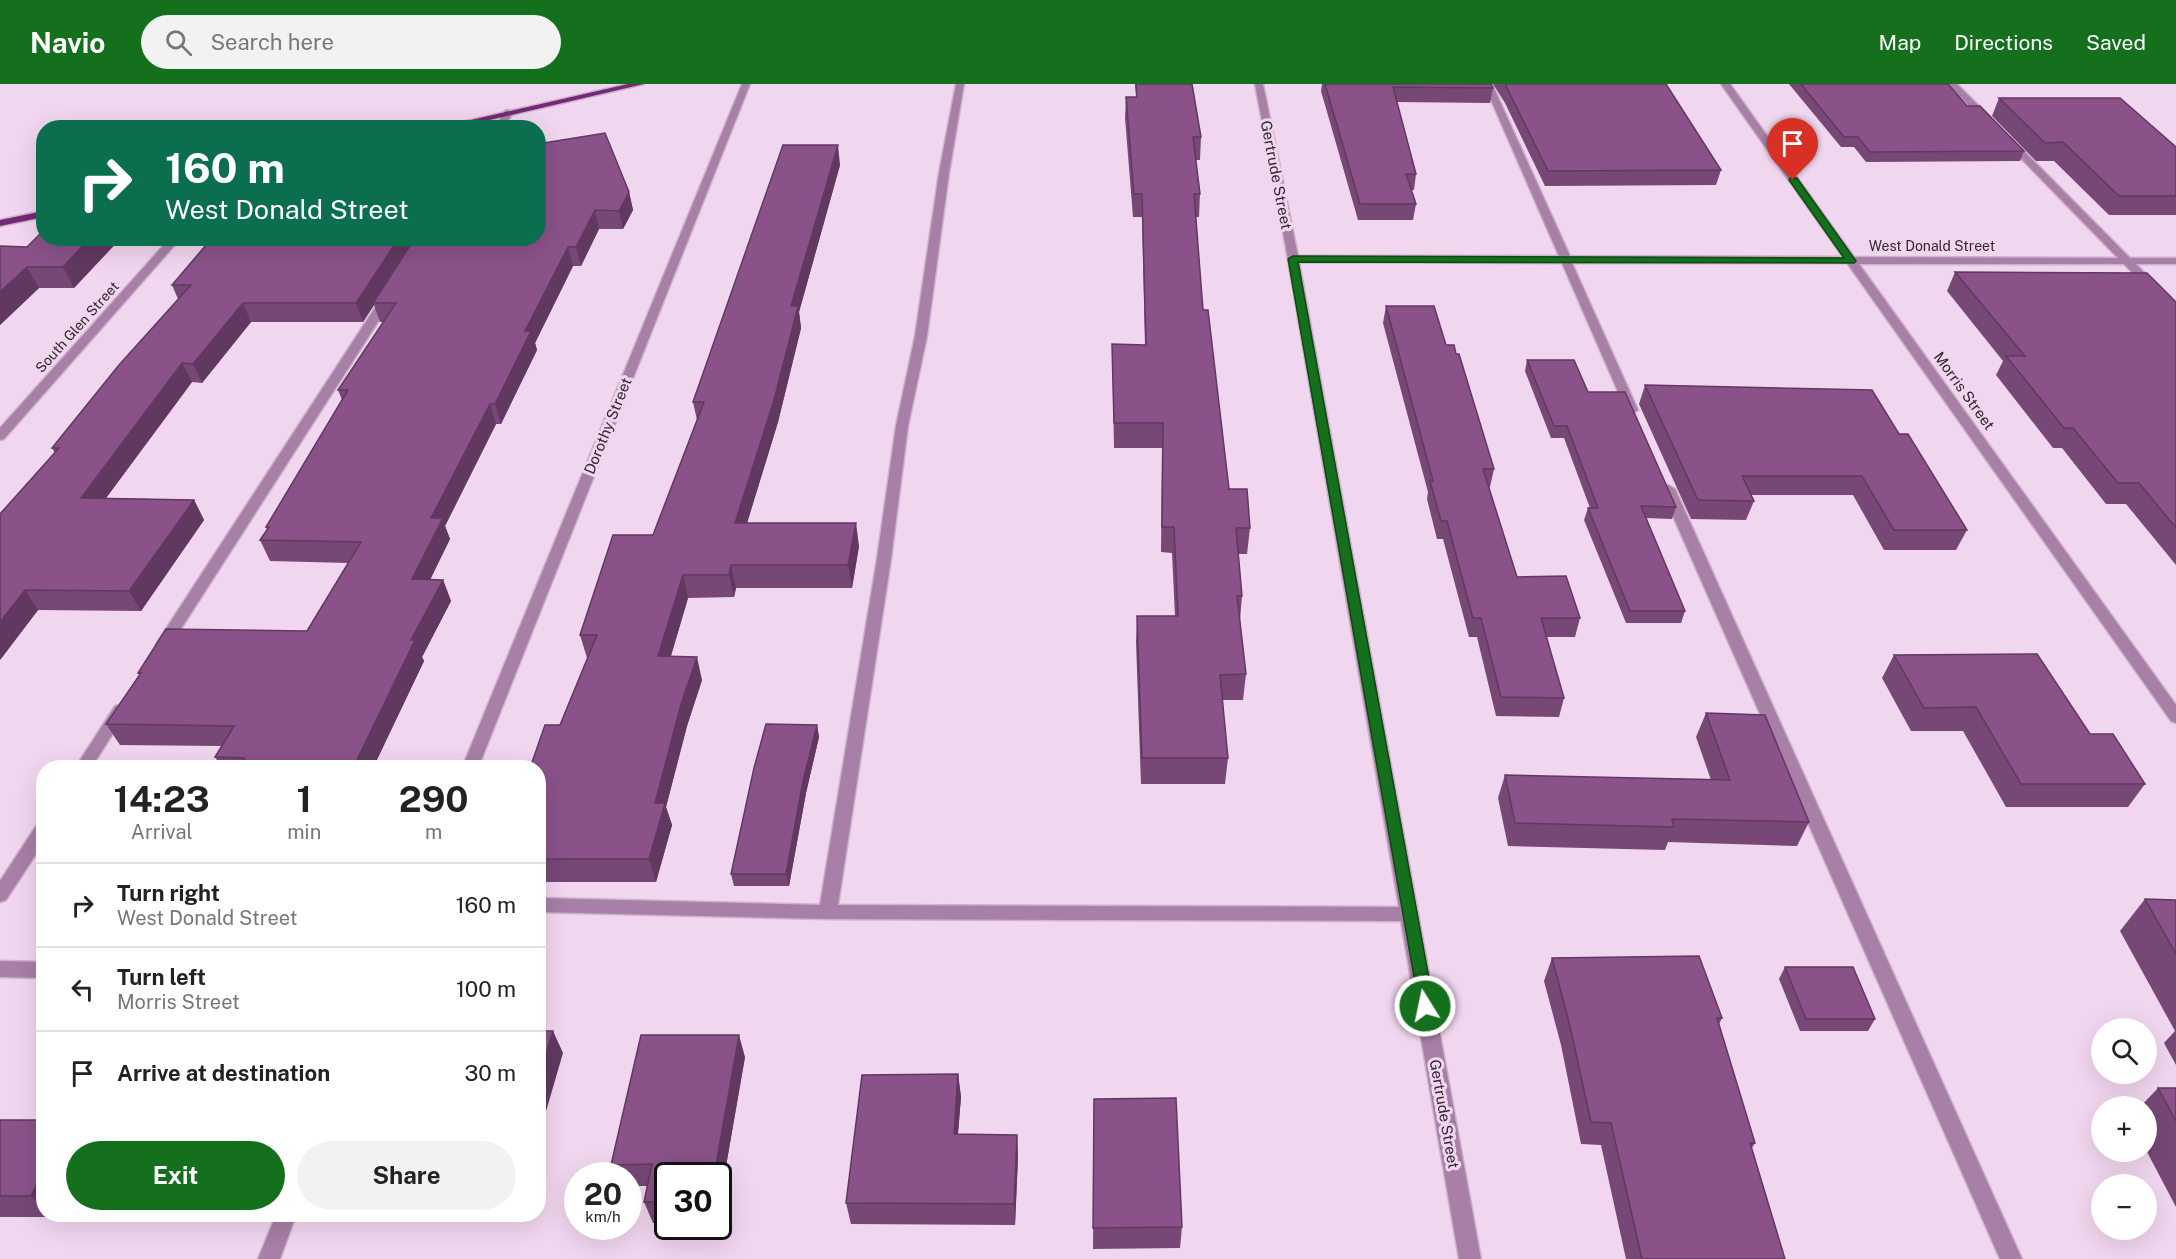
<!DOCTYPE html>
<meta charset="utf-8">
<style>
body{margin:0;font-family:"Public Sans",sans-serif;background:#f2f2f2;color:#222;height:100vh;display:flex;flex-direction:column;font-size:22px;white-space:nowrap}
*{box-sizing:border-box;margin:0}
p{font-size:20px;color:#767676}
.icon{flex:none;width:33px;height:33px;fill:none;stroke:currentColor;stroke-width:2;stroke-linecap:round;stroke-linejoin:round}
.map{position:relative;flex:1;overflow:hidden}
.side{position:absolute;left:36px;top:676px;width:510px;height:462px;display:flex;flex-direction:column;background:#fff;border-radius:24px;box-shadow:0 6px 24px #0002}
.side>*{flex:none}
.banner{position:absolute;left:36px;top:36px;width:510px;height:126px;border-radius:24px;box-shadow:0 6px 24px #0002;background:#0b6e4f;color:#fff;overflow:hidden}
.fabs{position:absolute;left:2091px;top:934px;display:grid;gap:12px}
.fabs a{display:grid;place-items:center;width:66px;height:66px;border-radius:50%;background:#fff;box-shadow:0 6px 24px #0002;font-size:30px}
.speed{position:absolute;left:564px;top:1078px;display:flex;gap:12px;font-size:30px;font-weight:700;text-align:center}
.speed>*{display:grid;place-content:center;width:78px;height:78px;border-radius:50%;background:#fff;box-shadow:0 6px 24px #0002;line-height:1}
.speed small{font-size:15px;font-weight:400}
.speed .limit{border:3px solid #111;border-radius:9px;background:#fff;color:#111}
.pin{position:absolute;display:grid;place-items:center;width:51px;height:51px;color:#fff;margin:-62px -26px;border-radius:50% 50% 50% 0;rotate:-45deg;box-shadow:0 0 6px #0007}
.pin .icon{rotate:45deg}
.me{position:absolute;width:66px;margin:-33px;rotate:350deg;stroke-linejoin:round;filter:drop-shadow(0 0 4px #0008)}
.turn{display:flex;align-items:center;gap:21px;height:126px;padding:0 30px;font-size:27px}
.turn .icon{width:78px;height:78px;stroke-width:2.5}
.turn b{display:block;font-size:42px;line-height:51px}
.eta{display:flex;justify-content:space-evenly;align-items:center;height:102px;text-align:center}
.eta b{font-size:36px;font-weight:700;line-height:42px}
.action{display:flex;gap:12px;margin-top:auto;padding:12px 30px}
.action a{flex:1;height:69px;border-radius:36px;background:#15701d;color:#fff;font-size:24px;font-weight:700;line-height:69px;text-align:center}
.action a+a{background:#f2f2f2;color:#222}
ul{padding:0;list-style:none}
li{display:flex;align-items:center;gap:18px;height:84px;padding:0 30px;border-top:2px solid #e0e0e0}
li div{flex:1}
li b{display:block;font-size:22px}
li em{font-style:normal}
header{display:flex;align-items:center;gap:36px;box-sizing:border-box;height:84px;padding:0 30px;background:#15701d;color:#fff}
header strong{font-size:28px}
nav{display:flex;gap:33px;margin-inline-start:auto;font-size:21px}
.search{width:420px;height:54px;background:#f2f2f2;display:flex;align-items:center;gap:15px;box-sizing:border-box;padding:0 21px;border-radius:33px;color:#767676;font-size:22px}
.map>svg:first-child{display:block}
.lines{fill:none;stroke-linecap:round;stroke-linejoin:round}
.minor-casing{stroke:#cbb3c9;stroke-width:3}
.major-casing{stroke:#cbb3c9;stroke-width:3}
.minor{fill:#a87fa7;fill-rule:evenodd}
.major{fill:#742974;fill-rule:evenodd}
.wall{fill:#774776}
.shaded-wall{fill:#613960}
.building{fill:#8a5289;stroke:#613960;stroke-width:1.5}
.route{fill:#15701d;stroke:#0e4913;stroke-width:1.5}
.labels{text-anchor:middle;stroke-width:6;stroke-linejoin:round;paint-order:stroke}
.far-street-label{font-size:14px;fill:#312730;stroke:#f1d6ef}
.street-label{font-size:15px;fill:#312730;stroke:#f1d6ef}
</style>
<header>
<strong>Navio</strong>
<div class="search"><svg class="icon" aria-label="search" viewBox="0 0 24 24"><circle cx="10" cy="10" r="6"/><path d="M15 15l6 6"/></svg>Search here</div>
<nav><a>Map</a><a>Directions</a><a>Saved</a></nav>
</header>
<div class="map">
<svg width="2176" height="1175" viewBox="0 0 2176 1175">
<rect width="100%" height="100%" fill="#f1d6ef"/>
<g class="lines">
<!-- minor casing -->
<g class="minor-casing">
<g id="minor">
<polygon points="742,0 750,0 478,684 462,684"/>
<polygon points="956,0 964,0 949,89 927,252 908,342 891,475 838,821 1399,823 1288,175 1255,0 1263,0 1298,172 1559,172 1484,0 1492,0 1570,172 1843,173 1721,0 1730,0 1854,173 2118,174 2003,56 2011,54 2130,174 2176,174 2176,180 2136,180 2176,221 2176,230 2172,229 2124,180 1859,180 2176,621 2176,639 2171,637 1847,179 1572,179 1638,326 1632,330 1626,326 1562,179 1299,178 1481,1175 1459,1175 1401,837 828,835 538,828 538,814 820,821 877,475 896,342 915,252 939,89"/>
<polygon points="1948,0 1957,0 1990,33 1990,37 1984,37"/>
<polygon points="508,26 513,29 503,44 494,44 505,27"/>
<polygon points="170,154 181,154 4,355 0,356 0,344"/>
<polygon points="388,210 394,213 168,565 158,565 156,561 158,557 382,213"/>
<polygon points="1668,401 1675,405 2022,1175 2000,1175 1661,405"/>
<polygon points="120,621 125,622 128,626 91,684 75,684 115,622"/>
<polygon points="44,738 44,758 6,816 0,818 0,797 38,739"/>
<polygon points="0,877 44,878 44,894 0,893"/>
<polygon points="276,1131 296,1131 280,1175 258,1175"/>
</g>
</g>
<!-- major casing -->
<g class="major-casing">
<g id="major">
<polygon points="628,0 644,0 455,44 436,44"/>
<polygon points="44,127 44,133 0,142 0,136"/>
</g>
</g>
<!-- minor -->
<use href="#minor" class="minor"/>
<!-- major -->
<use href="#major" class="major"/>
</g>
<!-- wall -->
<g class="wall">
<polygon points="1135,0 1192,0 1201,53 1200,76 1196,76 1200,110 1199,133 1196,133 1203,226 1229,405 1250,444 1247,470 1238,470 1242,512 1240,536 1246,590 1243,616 1222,616 1228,674 1225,700 1141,700 1136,558 1137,532 1175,532 1172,469 1161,468 1162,364 1114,364 1112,260 1145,261 1142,133 1133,133 1125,34 1126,13 1136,13"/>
<polygon points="1322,0 1491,0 1493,4 1490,19 1397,18 1416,90 1414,106 1411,106 1416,120 1413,136 1358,136 1321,7"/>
<polygon points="1493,0 1666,0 1721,86 1716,101 1545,102 1505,19"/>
<polygon points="1789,0 1948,0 1967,22 2024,67 2020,77 1866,78 1854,63 1841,63"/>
<polygon points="1999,14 2176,63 2176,131 2109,131 2054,77 2036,77 1992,32"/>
<polygon points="538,60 629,108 633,126 623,145 599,145 581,182 573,182 535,259 537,266 501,340 496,340 445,442 450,455 430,496 443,496 451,517 422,573 424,577 373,684 222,684 215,673 222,662 120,661 106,640 139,591 138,589 307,547 348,479 270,477 260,456 267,446 266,443 342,316 338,306 383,238 380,238 374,221 363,238 251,238 202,299 192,298 106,414 194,416 204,436 141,527 38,526 0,576 55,369 52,364 178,215 172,201 538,154 542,105 538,93"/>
<polygon points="840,81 799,228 801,244 778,338 747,439 859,462 852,504 736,504 734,513 688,514 671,572 702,596 687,642 666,723 672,741 656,798 538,798 538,684 560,641 588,574 587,574 580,551 653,451 697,336 693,318"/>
<polygon points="44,154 121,154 74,204 39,204 0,241 0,162 27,163"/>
<polygon points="1955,188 2176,218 2176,481 2126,420 2106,420 2062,364 2053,364 1996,291 2003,277 1947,207"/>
<polygon points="1386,222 1446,261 1494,385 1490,403 1489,403 1517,493 1580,534 1575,553 1546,553 1564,614 1559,633 1496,632 1477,553 1469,553 1443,455 1437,455 1427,415 1428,408 1383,239"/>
<polygon points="1527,276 1588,308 1676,423 1672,435 1646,434 1685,527 1681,539 1626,539 1584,436 1588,424 1590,424 1564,354 1551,354 1525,287"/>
<polygon points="1645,301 1899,350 1967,446 1956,466 1884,466 1853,411 1751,411 1754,417 1746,436 1691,435 1639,320"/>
<polygon points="1894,571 2090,650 2145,700 2128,723 2006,723 1963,647 1911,647 1882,594"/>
<polygon points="1706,629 1809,738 1797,762 1668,758 1665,766 1508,762 1498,714 1505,691 1711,696 1696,653"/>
<polygon points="817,641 819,653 806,709 789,802 734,802 731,790"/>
<polygon points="2145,815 2176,816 2176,981 2164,959 2175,947 2120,847"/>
<polygon points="1552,874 1722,934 1719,940 1755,1059 1752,1064 1785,1175 1626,1175 1601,1061 1581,1060 1561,961 1544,897"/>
<polygon points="1785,883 1875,935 1868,947 1800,947 1779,895"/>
<polygon points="745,973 718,1128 718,1092 668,1092 668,1139 653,1139 644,1118 647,1102 628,1102 628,1092 616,1092 611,1081"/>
<polygon points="958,990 961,1013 958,1050 1017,1051 1018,1073 1015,1141 851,1140 846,1119"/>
<polygon points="2158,1004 2176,1004 2176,1123 2146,1066 2146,1023 2140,1023"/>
<polygon points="1094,1015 1182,1143 1180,1164 1093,1165"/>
<polygon points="0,1036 44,1036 44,1131 53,1131 52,1133 0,1133"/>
<polygon points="460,1131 517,1131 515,1137 463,1136"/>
</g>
<!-- shaded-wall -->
<g class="shaded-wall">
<polygon points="838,61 840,81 799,228 801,244 778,338 740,462 735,439 791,222"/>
<polygon points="629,108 633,126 623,145 619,127"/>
<polygon points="595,126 599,145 581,182 576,163"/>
<polygon points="90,154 121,154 74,204 63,183"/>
<polygon points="399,154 416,154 373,219 374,221 363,238 356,219"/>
<polygon points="568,163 573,182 535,259 537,266 501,340 495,320 525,247"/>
<polygon points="27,183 39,204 0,241 0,208"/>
<polygon points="243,219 251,238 202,299 193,280"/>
<polygon points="182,279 192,298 92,433 81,414"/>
<polygon points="490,320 496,340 445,442 450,455 420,516 412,495 431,434"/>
<polygon points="194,416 204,436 141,527 129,507"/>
<polygon points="856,439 859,462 852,504 848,481"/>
<polygon points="731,481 736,504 734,513 729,491"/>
<polygon points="683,491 688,514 664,595 658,572"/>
<polygon points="443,496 451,517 422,573 424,577 373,684 353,684 411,556"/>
<polygon points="25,506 38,526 0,576 0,538"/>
<polygon points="697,573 702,596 687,642 666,723 672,741 656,798 649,775 655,719 681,620"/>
<polygon points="817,641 819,653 806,709 789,802 786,790 803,697"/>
<polygon points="553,947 563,969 538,1055 538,997"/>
<polygon points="739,951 745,973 718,1128 718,1092 714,1092"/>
<polygon points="958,990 961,1013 956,1072 954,1050"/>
<polygon points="1017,1051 1018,1073 1015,1141 1014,1120"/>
<polygon points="39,1096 44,1100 44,1124 31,1112"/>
<polygon points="512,1131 517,1131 515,1137"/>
</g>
<!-- building -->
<g class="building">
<polygon points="1136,0 1192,0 1201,53 1193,53 1200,110 1194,110 1203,226 1208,226 1229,405 1247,405 1250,444 1236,444 1242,512 1237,512 1246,590 1220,591 1228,674 1142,674 1137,532 1178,532 1174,443 1162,443 1163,339 1114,339 1112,260 1146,261 1142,110 1134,110 1126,13 1137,13"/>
<polygon points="1325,0 1491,0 1493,4 1393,3 1416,90 1406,90 1416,120 1360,120"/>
<polygon points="1505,0 1666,0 1721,86 1548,87"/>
<polygon points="1801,0 1948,0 1967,22 1980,22 2024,67 1870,68 1858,53 1844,53"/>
<polygon points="1999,14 2120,14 2176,63 2176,112 2119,112 2063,58 2045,59"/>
<polygon points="605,49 629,108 619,127 595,126 576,163 568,163 525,247 531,247 495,320 490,320 431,434 443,434 412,495 443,496 411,556 415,556 353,684 239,684 245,674 215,673 234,642 106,640 141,589 138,589 166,545 307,547 361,458 260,456 269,443 266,443 348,306 338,306 396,219 373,219 415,154 538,154 538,110 543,104 538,90 538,60"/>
<polygon points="783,61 838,61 791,222 798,222 774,316 735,439 856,439 848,481 731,481 729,491 683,491 658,572 697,573 681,620 655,719 665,719 649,775 538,775 538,684 530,684 545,641 560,641 597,551 580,551 613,451 653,451 704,318 693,318"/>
<polygon points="44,146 44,154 90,154 63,183 27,183 0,208 0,162 27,163"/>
<polygon points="212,154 399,154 356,219 243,219 193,280 182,279 81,414 194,416 129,507 25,506 0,538 0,430 59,364 52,364 119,281 191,201 172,201"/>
<polygon points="1955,188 2147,189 2176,218 2176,444 2139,399 2118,399 2073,344 2064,344 2006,272 2025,272"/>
<polygon points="1386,222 1434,222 1446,261 1454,261 1456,270 1459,270 1494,385 1483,385 1517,493 1566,492 1580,534 1541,534 1564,614 1501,613 1481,534 1473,534 1447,437 1441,437 1430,397 1433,397"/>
<polygon points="1527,276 1574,276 1588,308 1625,308 1676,423 1641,422 1685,527 1630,527 1588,424 1598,424 1567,342 1554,342"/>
<polygon points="1645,301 1872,306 1899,350 1908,350 1967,446 1894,446 1862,392 1742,392 1754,417 1698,416"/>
<polygon points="2037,570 2090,650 2113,650 2145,700 2021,700 1976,623 1924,624 1894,571"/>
<polygon points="1706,629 1765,631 1809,738 1672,735 1674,743 1515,739 1505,691 1730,696"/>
<polygon points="766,640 817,641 803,697 786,790 731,790 754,684"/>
<polygon points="2145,815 2176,816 2176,870"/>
<polygon points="1699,872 1722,934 1717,934 1755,1059 1750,1059 1785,1175 1642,1175 1611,1039 1591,1038 1569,938 1552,874"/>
<polygon points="1785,883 1853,883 1875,935 1806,935"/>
<polygon points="538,947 553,947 538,997"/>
<polygon points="641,951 739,951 714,1092 668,1092 668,1118 644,1118 652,1080 611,1081"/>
<polygon points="958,990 954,1050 1017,1051 1014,1120 846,1119 862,991"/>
<polygon points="2158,1004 2176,1004 2176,1037"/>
<polygon points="1176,1014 1182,1143 1093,1144 1094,1015"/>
<polygon points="0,1036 44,1036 44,1095 39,1096 31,1112 0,1112"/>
</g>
<!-- route -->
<polygon class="route" points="1790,94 1797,94 1856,177 1854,179 1298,178 1434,922 1431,927 1425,929 1420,927 1288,175 1293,172 1844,174 1789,96"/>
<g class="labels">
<!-- far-street labels -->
<g class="far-street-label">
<text x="1932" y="167">West Donald Street</text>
<text transform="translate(77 243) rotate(-48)" y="5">South Glen Street</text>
</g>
<!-- street labels -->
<g class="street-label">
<text transform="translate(1276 91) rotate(79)" y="5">Gertrude Street</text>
<text transform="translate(1964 307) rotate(54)" y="5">Morris Street</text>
<text transform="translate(608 342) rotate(-68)" y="5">Dorothy Street</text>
<text transform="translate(1444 1030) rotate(80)" y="5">Gertrude Street</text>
</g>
</g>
</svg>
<div class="fabs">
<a><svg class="icon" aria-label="search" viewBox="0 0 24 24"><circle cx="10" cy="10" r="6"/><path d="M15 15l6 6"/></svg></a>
<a>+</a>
<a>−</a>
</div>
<div class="speed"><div>20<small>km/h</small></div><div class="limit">30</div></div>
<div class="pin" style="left:1793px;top:96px;background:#d93025"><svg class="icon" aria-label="arrive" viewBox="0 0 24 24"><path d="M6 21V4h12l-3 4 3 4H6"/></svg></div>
<svg class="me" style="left:1425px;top:922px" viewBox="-20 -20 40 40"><circle r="17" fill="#15701d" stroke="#fff" stroke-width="3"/><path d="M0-11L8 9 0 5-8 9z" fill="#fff"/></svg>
<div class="banner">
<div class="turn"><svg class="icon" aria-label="right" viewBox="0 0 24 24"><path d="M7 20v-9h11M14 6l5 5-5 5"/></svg><div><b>160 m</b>West Donald Street</div></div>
</div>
<section class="side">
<div class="eta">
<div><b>14:23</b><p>Arrival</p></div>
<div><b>1</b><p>min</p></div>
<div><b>290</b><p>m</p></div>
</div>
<ul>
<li><svg class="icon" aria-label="right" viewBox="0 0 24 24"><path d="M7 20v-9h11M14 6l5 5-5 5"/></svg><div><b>Turn right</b><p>West Donald Street</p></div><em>160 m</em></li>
<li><svg class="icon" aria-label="left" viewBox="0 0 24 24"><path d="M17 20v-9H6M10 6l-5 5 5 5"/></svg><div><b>Turn left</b><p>Morris Street</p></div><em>100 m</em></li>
<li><svg class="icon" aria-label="arrive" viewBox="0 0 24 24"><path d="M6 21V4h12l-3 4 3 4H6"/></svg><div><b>Arrive at destination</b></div><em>30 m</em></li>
</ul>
<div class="action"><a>Exit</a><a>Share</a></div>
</section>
</div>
